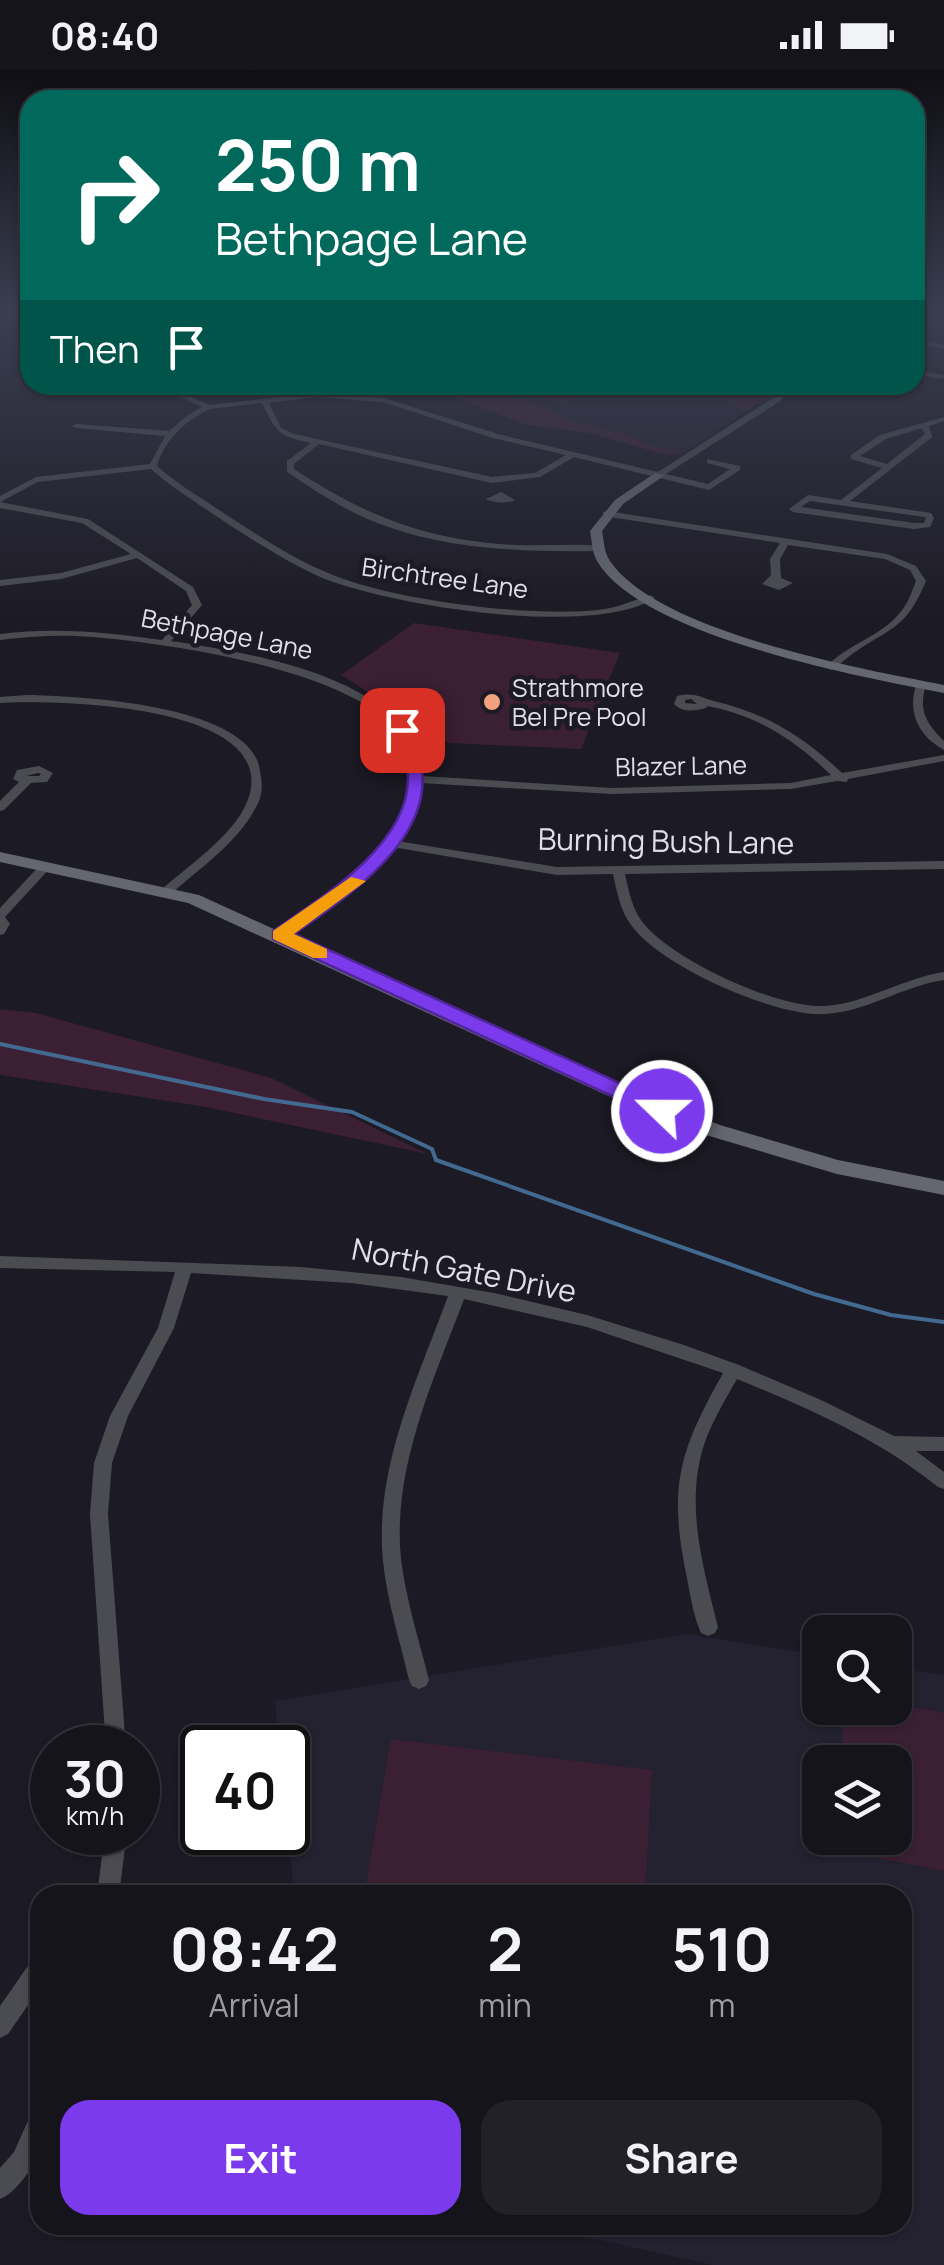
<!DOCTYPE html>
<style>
body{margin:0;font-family:Manrope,sans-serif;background:#222128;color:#f1f3f6;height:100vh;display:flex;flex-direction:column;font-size:38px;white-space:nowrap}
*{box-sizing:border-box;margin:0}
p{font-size:32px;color:#9d9ea3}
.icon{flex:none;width:55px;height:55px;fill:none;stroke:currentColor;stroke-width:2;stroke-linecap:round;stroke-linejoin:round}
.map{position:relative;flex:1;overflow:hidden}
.sheet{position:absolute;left:30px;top:1815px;width:882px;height:350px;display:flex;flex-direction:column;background:#15141b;border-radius:30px;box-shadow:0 2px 8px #0004,0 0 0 2px #34333a}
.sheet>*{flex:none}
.guide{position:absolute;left:20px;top:20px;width:905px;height:305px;border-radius:30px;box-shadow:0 2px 8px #0004,0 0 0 2px #34333a;background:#00695c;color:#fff;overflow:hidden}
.buttons{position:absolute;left:802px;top:1545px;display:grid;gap:20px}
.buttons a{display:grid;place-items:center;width:110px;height:110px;border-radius:20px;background:#15141b;box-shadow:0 2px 8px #0004,0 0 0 2px #34333a;font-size:50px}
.speed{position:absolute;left:30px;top:1655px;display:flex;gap:20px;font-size:50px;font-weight:700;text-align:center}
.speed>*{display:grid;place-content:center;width:130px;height:130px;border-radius:50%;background:#15141b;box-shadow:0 2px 8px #0004,0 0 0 2px #34333a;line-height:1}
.speed small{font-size:25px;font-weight:400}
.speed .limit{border:5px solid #111;border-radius:15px;background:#fff;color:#111}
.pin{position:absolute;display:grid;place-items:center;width:85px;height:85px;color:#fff;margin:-42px;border-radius:20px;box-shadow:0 5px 15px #0006}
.me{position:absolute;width:110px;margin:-55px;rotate:292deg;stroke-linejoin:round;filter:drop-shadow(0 0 8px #0008)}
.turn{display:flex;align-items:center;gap:35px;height:210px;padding:0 30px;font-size:45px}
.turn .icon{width:130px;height:130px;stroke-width:2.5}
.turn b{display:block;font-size:70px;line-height:85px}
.then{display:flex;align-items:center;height:95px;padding:0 30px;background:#0003;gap:20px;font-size:38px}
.eta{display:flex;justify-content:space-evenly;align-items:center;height:170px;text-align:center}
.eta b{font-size:60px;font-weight:700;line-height:70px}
.cta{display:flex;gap:20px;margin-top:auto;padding:20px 30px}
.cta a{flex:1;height:115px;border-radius:30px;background:#7c3aed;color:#fff;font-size:40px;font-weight:700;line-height:115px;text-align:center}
.cta a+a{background:#222128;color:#f1f3f6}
.status{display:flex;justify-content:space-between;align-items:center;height:70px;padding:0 50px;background:#15141b;direction:ltr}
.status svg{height:28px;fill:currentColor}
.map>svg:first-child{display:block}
.built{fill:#242130;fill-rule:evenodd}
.green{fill:#3b1f33}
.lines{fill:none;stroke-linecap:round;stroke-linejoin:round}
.stream{stroke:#42698f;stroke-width:4}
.street{fill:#4a4c51;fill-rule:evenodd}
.secondary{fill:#64676f;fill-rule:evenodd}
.route{fill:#7c3aed;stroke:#51269a;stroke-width:2.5}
.slow{fill:#f59e0b}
.poi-dot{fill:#f1a17d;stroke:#1c1a24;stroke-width:4}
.labels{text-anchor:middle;stroke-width:9;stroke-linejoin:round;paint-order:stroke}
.far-street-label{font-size:25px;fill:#e1e0e7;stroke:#1c1a24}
.far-poi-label{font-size:25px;fill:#e1e0e7;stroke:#1c1a24;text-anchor:start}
.street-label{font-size:30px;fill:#e1e0e7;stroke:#1c1a24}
</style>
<div class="status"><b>08:40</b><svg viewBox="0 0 49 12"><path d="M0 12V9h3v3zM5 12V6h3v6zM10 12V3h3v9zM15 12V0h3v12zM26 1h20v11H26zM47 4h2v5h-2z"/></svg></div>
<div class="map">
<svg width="944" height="2195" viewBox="0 0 944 2195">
<rect width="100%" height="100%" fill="#1c1a24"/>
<!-- built -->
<g class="built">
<polygon points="471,315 692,315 762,330 681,385 504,343"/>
<path d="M686,1564L820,1585V1638H895V1598L944,1605V2195H713L531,2155H902V1825H294L288,1759V1678L279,1677L275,1631ZM820,1692H895V1768H820Z"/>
</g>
<!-- green -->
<g class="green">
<polygon points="425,315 499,315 499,324 548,338 572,351 634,366 645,374 682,381 670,386 589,363 524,354"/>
<polygon points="521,315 599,315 601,321 561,334 516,318"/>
<polygon points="691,315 796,315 745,340"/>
<polygon points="414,553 620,583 581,679 449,673 341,605"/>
<polygon points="0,939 36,943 271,1008 428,1084 206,1037 0,1005"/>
<polygon points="895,1634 944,1643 944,1801 837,1780 838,1768 895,1768 895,1692 841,1692 844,1638 895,1638"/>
<polygon points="391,1669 652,1700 645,1825 364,1825"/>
</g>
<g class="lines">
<!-- stream -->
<polyline class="stream" points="0,974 264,1029 352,1042 432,1079 436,1090 814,1224 891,1245 944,1252"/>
<!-- street -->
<g class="street">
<polygon points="915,239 921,239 915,243"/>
<polygon points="915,269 944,275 944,279 915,273"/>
<polygon points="915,300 944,305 944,309 915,304"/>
<path d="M155,315H165L209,335L316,323L384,328L498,364L658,402L776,326H782V330L666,404L708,414L730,399L707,393V389L740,396V400L709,420L574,387L540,407L492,413L319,374L294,394V399C367,447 429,471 517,475C545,476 574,473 602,476L604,478L599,481C518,482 436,480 361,446C335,434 311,418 287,402V391L311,373C279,366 276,363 262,333L210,339C185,351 165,369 157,396C176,413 198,426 219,440C256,464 293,489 333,505C398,531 528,547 598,540C616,538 633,531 650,525L655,528C592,568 394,536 325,509C288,493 253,470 219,448C196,432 172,418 151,399L38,412L0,432L88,449L193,517L202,535L171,571C249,583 414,607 422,706L612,718L791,713L831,705C796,671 757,645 707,636L706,638C694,641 683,643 674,634L677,626C695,622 698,627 714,631C766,643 804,667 842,703L944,685V691L848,709L847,712L837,711L791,719L612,724L421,713L414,746L397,771L557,797L944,791V799L625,804C629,821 632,840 644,854C675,891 776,938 825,936C863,934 904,908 944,902V910C903,916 866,942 825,944C775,947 660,896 631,855C620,840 617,822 613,804L557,805L392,777C362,821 327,839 285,868H275V862L358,805C378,785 400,757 406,729C411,708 412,691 402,670C365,599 151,570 76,566C50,565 25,567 0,570V564C55,557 107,562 162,570L192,535L186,521L137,488L61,509L0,516V510L61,503L131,484L82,453L0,438V426L36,407L150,394L165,366L76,358L72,356L76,354L169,361L188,345L202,337ZM316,327L383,332L493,368L566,385L535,403L492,407L294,364L281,358L269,333ZM691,629L697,634L685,633V630Z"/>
<path d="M944,347V351L929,356L932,367L850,431L931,443L934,448L930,457L914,459L793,442L789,439L808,425L841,430L882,398L851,389V385L880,365ZM922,358L925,364L887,394L860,386L886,369ZM810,431L925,447L926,448L924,453H914L801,437Z"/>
<path d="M501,422L515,430C509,434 492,433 486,429Z"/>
<path d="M606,441L887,484L916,496L926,511C907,556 895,556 858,580C848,586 840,595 831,600L826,597C848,574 879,567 897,546C907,536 911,524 916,511L910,500L885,489L788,475L780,489L781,508L793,513L779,520L762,514L771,505L770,489L780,473L603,446V442Z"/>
<path d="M921,612L926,615C918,640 926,653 944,671V680C919,666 907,643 916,615Z"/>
<path d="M27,625C78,626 252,634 260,701C262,712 263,720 259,731C242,770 201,797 170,825H162V819C189,795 241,761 250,723C271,633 54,630 0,633V627Z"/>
<path d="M39,696L53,703L47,712L31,713L4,740L0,741V731L19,712L13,709L17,700ZM38,703L41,704L39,706H26Z"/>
<polygon points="46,792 52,796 5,847 10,854 4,864 0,865 0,838 42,793"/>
<path d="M0,1186L301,1197L401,1207L494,1223L587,1245L684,1275L739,1295L821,1330L894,1366L944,1367V1381H916L944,1402V1419L938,1417C877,1368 808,1338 737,1309C725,1330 713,1350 705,1372C684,1433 703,1497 718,1557L715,1563L708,1566L701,1563C693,1545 690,1523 686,1503C668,1415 680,1380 723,1303L587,1257L464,1229C433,1312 392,1398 401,1489C406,1530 419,1570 429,1610L426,1616L419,1619L412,1616L409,1610C400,1571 387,1531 383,1491C374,1398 417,1311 448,1226L351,1213L191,1203L174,1258L128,1346L112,1393L108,1444L126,1678H106L90,1444L94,1393L110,1346L158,1258L175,1202L0,1198Z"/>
<polygon points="105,1762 127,1762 119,1825 97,1825"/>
<polygon points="40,1887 40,1918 8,1964 0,1968 0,1936 32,1890"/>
<path d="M40,2041C40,2073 42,2088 20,2113C13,2121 9,2125 0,2129V2098L14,2082L31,2044Z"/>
</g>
<!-- secondary -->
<g class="secondary">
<path d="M655,403L665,405L623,434L602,461C604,471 604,483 610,491C658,562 861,599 944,615V623C861,607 641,566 597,491C592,482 592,471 590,461L615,430Z"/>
<polygon points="0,782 199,825 618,1016 720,1055 838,1090 944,1111 944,1125 837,1104 706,1065 604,1024 188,833 0,792"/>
</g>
</g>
<!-- sky -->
<linearGradient id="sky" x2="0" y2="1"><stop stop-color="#0f0e14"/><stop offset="0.44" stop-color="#3a3e50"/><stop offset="1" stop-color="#3a3e50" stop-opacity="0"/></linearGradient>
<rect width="944" height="547" fill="url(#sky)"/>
<!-- route -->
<path class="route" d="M396,657H407C462,749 361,818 294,864L670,1036V1046H655L273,869V861C321,828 409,775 408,708C408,690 394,671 396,657Z"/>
<!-- slow -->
<polygon class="slow" points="351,807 366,811 294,864 327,879 327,888 313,888 273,869 273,861"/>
<!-- markers -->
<circle class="poi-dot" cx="492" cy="632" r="10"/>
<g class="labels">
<!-- far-street labels -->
<g class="far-street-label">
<text transform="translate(445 508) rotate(8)" y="9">Birchtree Lane</text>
<text transform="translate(227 564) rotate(11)" y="9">Bethpage Lane</text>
<text transform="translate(681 696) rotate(-1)" y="9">Blazer Lane</text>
</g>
<!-- far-poi labels -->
<g class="far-poi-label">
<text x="512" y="627">Strathmore<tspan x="512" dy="29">Bel Pre Pool</tspan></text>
</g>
<!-- street labels -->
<g class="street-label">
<text transform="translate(666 772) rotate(1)" y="10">Burning Bush Lane</text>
<text transform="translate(464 1201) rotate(11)" y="10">North Gate Drive</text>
</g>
</g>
</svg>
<div class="buttons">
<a><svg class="icon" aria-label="search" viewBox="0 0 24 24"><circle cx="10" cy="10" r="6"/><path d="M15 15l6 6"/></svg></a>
<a><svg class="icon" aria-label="layers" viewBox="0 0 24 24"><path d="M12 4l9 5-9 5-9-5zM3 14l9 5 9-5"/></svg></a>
</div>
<div class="speed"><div>30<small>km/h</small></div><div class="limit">40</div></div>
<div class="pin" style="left:402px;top:660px;background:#d93025"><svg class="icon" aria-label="arrive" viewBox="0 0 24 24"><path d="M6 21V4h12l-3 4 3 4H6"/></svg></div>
<svg class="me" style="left:662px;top:1041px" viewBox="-20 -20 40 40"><circle r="17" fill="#7c3aed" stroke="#fff" stroke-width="3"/><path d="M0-11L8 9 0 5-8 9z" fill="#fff"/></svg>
<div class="guide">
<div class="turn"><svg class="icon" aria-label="right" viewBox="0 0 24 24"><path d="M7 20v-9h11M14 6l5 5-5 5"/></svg><div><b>250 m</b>Bethpage Lane</div></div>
<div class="then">Then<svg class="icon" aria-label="arrive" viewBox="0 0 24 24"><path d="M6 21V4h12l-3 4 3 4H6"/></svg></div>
</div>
<section class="sheet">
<div class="eta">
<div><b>08:42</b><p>Arrival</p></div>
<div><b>2</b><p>min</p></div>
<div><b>510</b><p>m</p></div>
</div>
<div class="cta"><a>Exit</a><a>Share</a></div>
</section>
</div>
